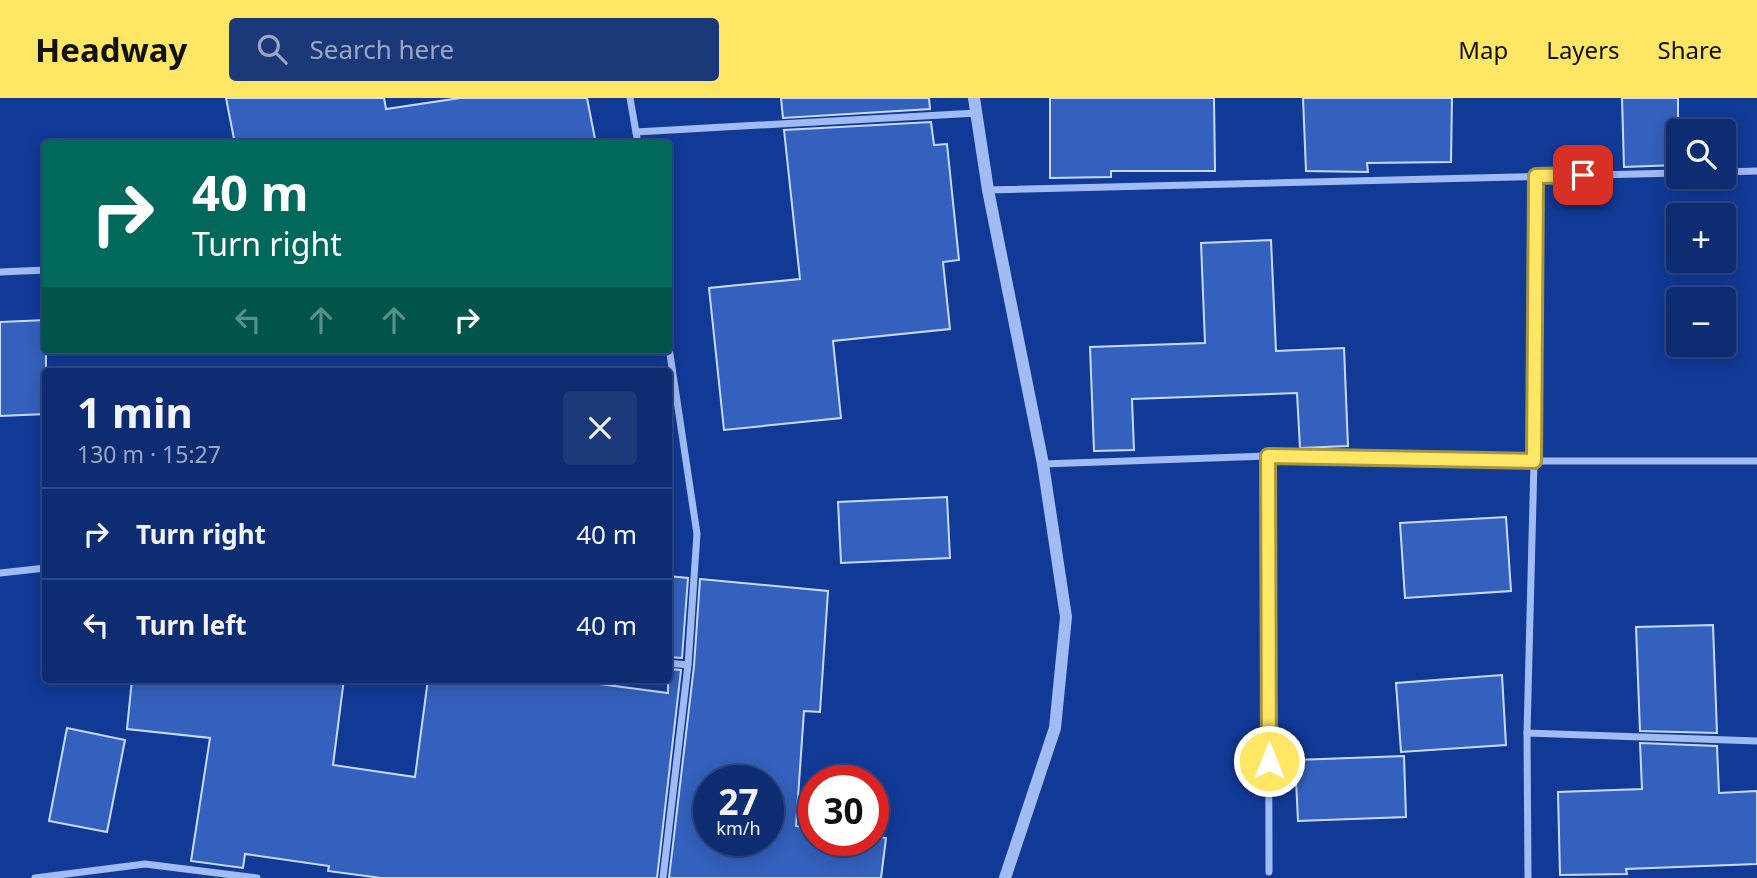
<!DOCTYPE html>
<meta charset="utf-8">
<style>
body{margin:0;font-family:"Noto Sans",sans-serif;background:#1b3879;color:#f1f3f6;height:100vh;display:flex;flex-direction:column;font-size:26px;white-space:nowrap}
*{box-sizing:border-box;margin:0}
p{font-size:23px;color:#9aa7c3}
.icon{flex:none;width:38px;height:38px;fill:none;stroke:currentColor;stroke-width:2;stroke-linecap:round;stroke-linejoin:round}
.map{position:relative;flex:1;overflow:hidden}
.panel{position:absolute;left:42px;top:270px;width:630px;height:315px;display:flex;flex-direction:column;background:#0d2c71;border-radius:7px;box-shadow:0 4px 18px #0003,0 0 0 2px #2d4884}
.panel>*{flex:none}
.top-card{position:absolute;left:42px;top:42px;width:630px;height:214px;border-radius:7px;box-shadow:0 4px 18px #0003,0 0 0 2px #2d4884;background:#00695c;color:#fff;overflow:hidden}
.fabs{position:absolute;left:1666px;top:21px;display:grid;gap:14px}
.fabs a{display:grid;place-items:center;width:70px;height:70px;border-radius:7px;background:#0d2c71;box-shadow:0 4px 18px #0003,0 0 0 2px #2d4884;font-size:35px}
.speed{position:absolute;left:693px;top:667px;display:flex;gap:14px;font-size:35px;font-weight:700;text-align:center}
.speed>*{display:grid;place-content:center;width:91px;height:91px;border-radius:50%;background:#0d2c71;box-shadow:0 4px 18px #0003,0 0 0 2px #2d4884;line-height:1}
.speed small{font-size:18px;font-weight:400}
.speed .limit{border:10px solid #d22;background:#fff;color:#111}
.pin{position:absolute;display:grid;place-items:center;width:60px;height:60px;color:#fff;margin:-30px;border-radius:14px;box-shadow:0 4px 10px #0006}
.me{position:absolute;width:77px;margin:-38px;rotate:0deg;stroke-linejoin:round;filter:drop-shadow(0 0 5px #0008)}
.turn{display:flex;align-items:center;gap:24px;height:147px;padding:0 35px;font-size:32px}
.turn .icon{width:91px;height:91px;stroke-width:2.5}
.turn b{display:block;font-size:49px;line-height:60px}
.lanes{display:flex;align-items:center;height:66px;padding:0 35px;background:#0003;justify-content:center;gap:35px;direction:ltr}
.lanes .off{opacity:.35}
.round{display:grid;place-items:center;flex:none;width:74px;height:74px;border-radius:7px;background:#1b3879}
.head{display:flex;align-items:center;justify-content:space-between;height:119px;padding:0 35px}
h1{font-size:42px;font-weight:700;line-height:52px}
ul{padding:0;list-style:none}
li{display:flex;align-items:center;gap:21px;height:91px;padding:0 35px;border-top:2px solid #2d4884}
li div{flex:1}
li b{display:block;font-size:26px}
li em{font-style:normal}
header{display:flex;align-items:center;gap:42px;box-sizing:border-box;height:98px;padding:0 35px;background:#ffe664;color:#111}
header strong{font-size:33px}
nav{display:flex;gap:38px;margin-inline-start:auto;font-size:24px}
.search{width:490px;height:63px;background:#1b3879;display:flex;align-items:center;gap:18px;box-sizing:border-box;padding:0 24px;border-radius:7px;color:#9aa7c3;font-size:26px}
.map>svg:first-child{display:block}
.building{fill:#3461bd;stroke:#c9dafe;stroke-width:2;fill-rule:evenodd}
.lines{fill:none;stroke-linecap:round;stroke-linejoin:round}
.minor{stroke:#a1bcf4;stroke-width:7}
.tertiary{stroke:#a1bcf4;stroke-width:12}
.route-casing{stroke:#a69641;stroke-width:18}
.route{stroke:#ffe664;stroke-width:12}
</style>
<header>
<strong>Headway</strong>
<div class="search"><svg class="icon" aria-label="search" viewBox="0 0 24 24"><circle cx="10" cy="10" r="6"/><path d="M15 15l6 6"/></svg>Search here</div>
<nav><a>Map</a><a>Layers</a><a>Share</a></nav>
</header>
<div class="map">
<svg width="1757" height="780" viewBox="0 0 1757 780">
<rect width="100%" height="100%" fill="#113a97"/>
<!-- building -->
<g class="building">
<polygon points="226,0 384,0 386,11 460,0 587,0 596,46 235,46"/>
<polygon points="781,0 929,0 930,11 783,20"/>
<polygon points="1050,0 1214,0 1215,73 1111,73 1111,79 1050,80"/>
<polygon points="1303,0 1452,0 1451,64 1367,65 1368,74 1306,73"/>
<polygon points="1622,0 1678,0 1678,67 1624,69"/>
<polygon points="931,24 934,47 947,46 959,162 943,164 950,231 833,243 841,320 724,332 709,190 800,181 784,32"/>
<polygon points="1271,142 1276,253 1344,250 1348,348 1300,350 1297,295 1132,301 1134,352 1094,353 1090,249 1205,245 1201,145"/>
<polygon points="46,222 46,316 0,318 0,224"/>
<polygon points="947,399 950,460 841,465 838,404"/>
<polygon points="1506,419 1511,493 1405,500 1400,425"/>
<polygon points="668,478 688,480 682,560 668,559"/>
<path d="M700,481L828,493L820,614L804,613L796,728L814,731V742H873V738L886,740L881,780H669L694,568ZM709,682H768V742H709Z"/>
<polygon points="1713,527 1717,635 1640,633 1636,529"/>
<polygon points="668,571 681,572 657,780 381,780 328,773 329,768 245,756 243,770 191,763 210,640 127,631 132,581 344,581 333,667 415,679 428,581 562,581 668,595"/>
<polygon points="1502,577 1506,647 1401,654 1396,585"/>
<polygon points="67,630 125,642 107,734 49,723"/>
<polygon points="1640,645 1717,648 1719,695 1757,693 1757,766 1626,771 1627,776 1560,777 1558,694 1642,691"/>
<polygon points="1404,658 1406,719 1298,723 1295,662"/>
</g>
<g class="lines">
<!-- minor -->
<g class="minor">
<polyline points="630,0 638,46"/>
<polyline points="636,34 977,15"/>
<polyline points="1724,74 1757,73"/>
<polyline points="1536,78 1534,363 1757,363"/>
<polyline points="988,92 1678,75"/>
<polyline points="0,174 46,172"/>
<polyline points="1268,358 1269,774"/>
<polyline points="1043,366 1268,358 1534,363 1527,635 1757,643"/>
<polyline points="0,475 46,470"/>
<polyline points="668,565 688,567"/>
<polyline points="1527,635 1528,780"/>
<polyline points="35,780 145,766 257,780"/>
<polyline points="663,780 688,567 697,436 668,243"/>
</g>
<!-- tertiary -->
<polyline class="tertiary" points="974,0 988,92 1043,366 1066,519 1055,630 1005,780"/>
</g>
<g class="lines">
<!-- route casing -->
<g class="route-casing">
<polyline id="route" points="1269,663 1268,358 1534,363 1536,78 1583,77"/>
</g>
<!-- route -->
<use href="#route" class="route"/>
</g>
</svg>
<div class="fabs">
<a><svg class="icon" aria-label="search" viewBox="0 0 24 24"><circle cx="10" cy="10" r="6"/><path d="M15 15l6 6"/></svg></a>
<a>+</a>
<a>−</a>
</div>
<div class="speed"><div>27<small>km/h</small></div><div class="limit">30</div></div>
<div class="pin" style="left:1583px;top:77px;background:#d93025"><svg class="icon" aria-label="arrive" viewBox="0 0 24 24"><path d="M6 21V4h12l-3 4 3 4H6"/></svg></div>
<svg class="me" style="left:1269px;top:663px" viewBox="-20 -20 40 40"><circle r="17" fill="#ffe664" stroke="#fff" stroke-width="3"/><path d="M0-11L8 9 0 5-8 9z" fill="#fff"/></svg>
<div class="top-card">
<div class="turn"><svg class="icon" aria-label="right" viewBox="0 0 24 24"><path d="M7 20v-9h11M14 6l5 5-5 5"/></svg><div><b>40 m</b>Turn right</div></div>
<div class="lanes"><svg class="icon off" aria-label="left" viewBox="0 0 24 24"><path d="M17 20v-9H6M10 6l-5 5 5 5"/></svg><svg class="icon off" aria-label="ahead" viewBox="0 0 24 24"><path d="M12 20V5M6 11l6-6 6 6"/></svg><svg class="icon off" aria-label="ahead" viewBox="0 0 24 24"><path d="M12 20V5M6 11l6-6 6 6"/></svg><svg class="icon" aria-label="right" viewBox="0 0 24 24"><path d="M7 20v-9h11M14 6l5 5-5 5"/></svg></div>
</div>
<section class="panel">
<div class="head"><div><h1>1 min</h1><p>130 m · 15:27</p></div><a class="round"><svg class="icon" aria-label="close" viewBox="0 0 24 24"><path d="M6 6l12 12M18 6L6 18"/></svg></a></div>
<ul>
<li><svg class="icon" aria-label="right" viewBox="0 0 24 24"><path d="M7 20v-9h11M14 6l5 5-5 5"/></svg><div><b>Turn right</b></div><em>40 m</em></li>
<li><svg class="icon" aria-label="left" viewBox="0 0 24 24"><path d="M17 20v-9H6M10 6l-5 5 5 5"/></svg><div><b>Turn left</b></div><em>40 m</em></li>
</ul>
</section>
</div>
